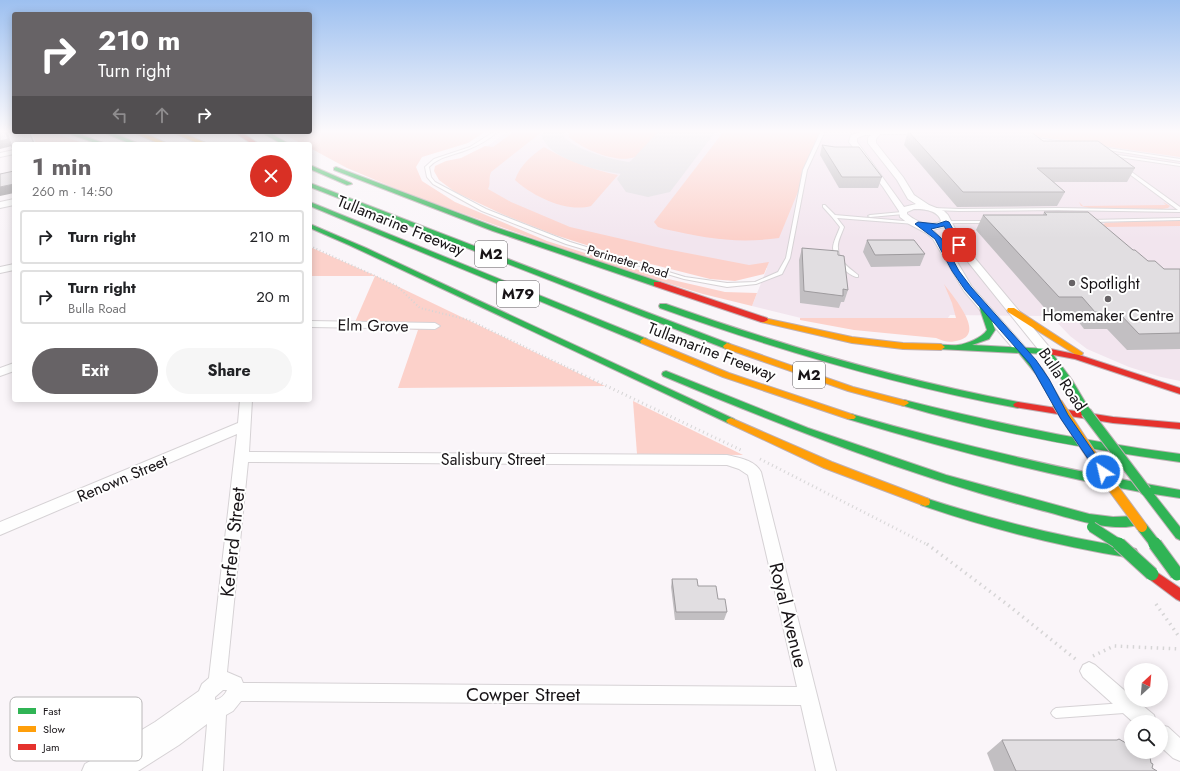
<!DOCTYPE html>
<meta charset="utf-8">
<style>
body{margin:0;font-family:Jost,sans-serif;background:#f6f6f6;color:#202124;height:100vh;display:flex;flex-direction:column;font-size:15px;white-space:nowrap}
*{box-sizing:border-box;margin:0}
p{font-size:13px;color:#757577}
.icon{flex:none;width:22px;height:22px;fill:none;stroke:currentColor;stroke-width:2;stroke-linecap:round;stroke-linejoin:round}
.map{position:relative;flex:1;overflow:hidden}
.panel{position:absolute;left:12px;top:142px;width:300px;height:260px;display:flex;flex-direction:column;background:#fff;border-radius:4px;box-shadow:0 2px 10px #0003}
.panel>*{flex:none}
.guide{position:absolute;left:12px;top:12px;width:300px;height:122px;border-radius:4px;box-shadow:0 2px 10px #0003;background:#676366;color:#fff;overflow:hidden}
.needle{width:26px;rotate:26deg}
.fabs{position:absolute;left:1124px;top:663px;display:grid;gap:8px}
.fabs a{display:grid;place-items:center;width:44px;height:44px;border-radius:50%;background:#fff;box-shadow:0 2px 10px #0003;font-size:20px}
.pin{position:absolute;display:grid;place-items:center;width:34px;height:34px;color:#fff;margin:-17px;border-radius:8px;box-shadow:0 2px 6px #0006}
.me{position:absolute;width:44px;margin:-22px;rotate:325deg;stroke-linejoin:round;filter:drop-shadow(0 0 3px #0008)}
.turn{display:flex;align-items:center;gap:14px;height:84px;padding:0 20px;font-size:18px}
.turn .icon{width:52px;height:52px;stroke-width:2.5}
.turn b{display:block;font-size:28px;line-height:34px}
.lanes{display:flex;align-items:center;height:38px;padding:0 20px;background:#0003;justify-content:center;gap:20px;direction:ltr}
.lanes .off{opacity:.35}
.round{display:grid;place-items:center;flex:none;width:42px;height:42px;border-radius:21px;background:#f6f6f6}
.headline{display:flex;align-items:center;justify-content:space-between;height:68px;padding:0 20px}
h1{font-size:24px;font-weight:700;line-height:30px;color:#676366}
.primary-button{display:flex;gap:8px;margin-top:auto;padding:8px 20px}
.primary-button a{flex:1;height:46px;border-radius:24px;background:#676366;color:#fff;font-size:16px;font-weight:700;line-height:46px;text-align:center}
.primary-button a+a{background:#f6f6f6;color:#202124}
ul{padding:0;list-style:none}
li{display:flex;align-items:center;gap:12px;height:54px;margin:0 8px 6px;padding:0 12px;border:2px solid #e0e0e0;border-radius:4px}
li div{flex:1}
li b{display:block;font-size:15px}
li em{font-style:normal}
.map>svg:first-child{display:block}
.built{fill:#f2e5ee}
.green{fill:#fcd1ca}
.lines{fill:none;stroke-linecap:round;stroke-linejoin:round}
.taxiway{fill:#e0dde0;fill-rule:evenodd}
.runway{fill:#e0dde0;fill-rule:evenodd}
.lane-casing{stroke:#d6d2d5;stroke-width:2}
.street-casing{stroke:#d6d2d5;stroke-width:2}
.fast-casing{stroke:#bfb0b5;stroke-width:2}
.slow-casing{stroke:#bfb0b5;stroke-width:2}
.jam-casing{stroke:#bfb0b5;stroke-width:2}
.path-far3{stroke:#d6d5d6;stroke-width:1.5;stroke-dasharray:0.5 2;stroke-linecap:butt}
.path-far2{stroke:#d6d5d6;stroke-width:2;stroke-dasharray:1 2.5;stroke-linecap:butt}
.path-far1{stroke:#d6d5d6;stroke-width:3;stroke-dasharray:1 3.5;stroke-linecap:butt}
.path{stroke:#d6d5d6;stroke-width:3.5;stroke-dasharray:1.5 4.5;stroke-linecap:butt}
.lane{fill:#fefefe;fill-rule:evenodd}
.street{fill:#fefefe;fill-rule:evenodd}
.fast{fill:#30b455;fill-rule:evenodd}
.slow{fill:#ff9f0a;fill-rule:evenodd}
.jam{fill:#e5322d;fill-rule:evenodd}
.fast-bridge-far1-casing{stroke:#bfb0b5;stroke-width:12;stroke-linecap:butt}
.fast-bridge-casing{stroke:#bfb0b5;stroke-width:15;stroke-linecap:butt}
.slow-bridge-casing{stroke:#bfb0b5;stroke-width:12;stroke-linecap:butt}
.fast-bridge-far1{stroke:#30b455;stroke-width:10}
.fast-bridge{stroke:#30b455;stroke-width:13}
.slow-bridge{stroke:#ff9f0a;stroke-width:10}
.wall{fill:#c2bfc2}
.shaded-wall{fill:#9e9b9e}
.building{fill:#e1dee1;stroke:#9e9b9e}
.route{fill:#1a73e8;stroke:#114b97}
.poi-dot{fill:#676366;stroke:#fff;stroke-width:1.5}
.labels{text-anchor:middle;stroke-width:4;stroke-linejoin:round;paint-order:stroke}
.far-street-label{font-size:13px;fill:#181417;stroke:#fff}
.shield{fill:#fff;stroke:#5d5a5d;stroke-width:1}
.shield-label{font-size:15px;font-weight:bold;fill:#181417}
.street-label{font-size:16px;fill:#181417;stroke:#fff}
.poi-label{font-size:16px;fill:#181417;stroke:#fff;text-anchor:start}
.near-street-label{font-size:19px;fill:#181417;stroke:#fff}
.key{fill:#fff;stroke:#bab8b9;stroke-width:1}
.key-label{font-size:11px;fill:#181417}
</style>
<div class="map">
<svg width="1180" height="771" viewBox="0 0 1180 771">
<rect width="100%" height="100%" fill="#faf5f9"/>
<!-- built -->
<polygon class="built" points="508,131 1180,131 1180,381 1161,377 1129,367 1087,349 1070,336 1051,316 950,315 936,335 805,319 752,306 767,268 667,267 444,178"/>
<!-- green -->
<g class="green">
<polygon points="310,131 486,131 468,143 422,157 416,167 422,181 455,202 547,241 664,278 725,292 757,293 752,306 703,294 611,266 411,195 347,168 310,148 310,144 302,144 280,132"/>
<path d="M515,131H543L491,172C488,180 491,183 488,189L511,202L570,227L661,248L749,265L769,262L764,274L735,281L710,279L627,258L555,235L502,214L455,192L439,180L434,171L435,166L446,161L461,158L485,146L493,147Z"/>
<path d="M570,131H661C655,138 642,154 635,157C617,164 582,149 569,137Z"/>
<path d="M724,131H823L779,238C736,244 706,238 664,229L658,227L654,222Z"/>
<polygon points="999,131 1180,131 1180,157"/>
<path d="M32,132H51L86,144C69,144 53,143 36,144Z"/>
<path d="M544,147C566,160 593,170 618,175L591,206C567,213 532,196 515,180C521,164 531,156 544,147Z"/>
<polygon points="1079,202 1083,206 1166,205 1163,202 1170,206 1168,208 1162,209 1089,208 1081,206"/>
<polygon points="1142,221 1180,221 1180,226 1105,227 1103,225 1105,223"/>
<polygon points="310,247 376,276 605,386 398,388 418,330 355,322 375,276 310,276"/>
<path d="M944,284C951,294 986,333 960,340C950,343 945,342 936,338L854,330L800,320V318H956L952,303Z"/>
<polygon points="633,401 743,455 637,454"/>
</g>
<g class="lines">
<!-- taxiway -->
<path class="taxiway" d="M543,131H565L564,137C577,151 629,167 647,161C662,155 658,142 679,147L682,152C678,158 670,168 663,171C636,182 574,168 552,150C548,147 545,142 542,138Z"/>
<!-- runway -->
<polygon class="runway" points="659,131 716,131 670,192 648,197 626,192 617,179 626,166"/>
<!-- lane casing -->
<g class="lane-casing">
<g id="lane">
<path d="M495,131H499C490,138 480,145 469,149C455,155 439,156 429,167L431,177L435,182L486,209L570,242L685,277L727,283L755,282L778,272L786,258L803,170L821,131H825L807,170L790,258L782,274L756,284L727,287L684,279L566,244L482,211L433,184L427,177L425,167L434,159L470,147Z"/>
<polygon points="877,132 914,132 916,133 914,134 877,134"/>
<polygon points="1031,137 1063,142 1065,143 1063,144 1032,139 1030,138"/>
<polygon points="1101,147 1180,159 1180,161 1102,149 1101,149"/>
<polygon points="1111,154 1180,164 1180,166 1112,156 1111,156"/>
<polygon points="1124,168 1126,168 1180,207 1180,212 1057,210 959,211 933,210 931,209 933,208 959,209 1057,208 1178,210 1124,170"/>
<path d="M823,205H825L835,215L915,222L917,223L915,224L837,218L844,227C842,233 837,242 838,248C838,261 849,268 858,275V277H856C845,273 834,261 833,248C833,242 838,233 840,227L832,217L823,207Z"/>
<polygon points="902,212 904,213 904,214 870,217 868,216 870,215"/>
<polygon points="1180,218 1180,220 1090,222 1088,221 1090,220"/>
<polygon points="944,221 986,221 988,222 986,223 946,223 944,222"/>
<polygon points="1124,703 1127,705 1129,708 1127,711 1124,713 1056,718 1053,716 1051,713 1053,710 1056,708"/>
</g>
</g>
<!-- street casing -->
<g class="street-casing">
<g id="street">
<path d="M863,131L880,132V134L876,139V143L903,177L914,195L929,205L944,211L948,215L963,244L1050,348L1052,351L1050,354H1042L956,247L944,227L933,230L947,245L972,287L1025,347L1027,350L1025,353H1017L964,291L933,239L926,233L909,224L900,217L899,211L883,187L849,142L851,135ZM865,135H871L868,138V143L897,180L908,199L916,204L904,207L857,142V138ZM914,209C924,209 938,210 941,221C931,228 916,222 907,214V212Z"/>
<polygon points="14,150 14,154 0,157 0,153"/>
<polygon points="14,199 14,205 0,208 0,202"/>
<polygon points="14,264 14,270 0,273 0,267"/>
<polygon points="310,321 435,323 440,326 435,329 310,327"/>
<polygon points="14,363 14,371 0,376 0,368"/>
<path d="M240,400H252L249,452L727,455C739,458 755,460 761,472L836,771H816L801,705L241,701L233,711L226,715L223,771H203L207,724L179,745L138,771H82L85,764L155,722L199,691L202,684L209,678L237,434L0,535V522L238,423ZM248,462L727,465L739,469L748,475L797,687L243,683L241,678L227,672ZM223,690H227C225,695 220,699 215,700V697Z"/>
<polygon points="1089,662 1095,665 1131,696 1131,700 1136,700 1154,715 1156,722 1133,722 1083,677 1080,671 1083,665"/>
<polygon points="1161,725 1168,727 1180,738 1180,761 1173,758 1161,747"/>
</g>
</g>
<!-- fast casing -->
<g class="fast-casing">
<g id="fast">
<polygon points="65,132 73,132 106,144 98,144"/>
<polygon points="103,132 111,132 139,144 131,144"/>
<polygon points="261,132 268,132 289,144 282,144"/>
<polygon points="310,165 351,183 352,184 347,185 310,169"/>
<polygon points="336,167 498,228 660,282 661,284 660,286 654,286 493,231 334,170 334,168"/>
<polygon points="310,183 730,344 731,346 727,349 724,348 310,187"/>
<polygon points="310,202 647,339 648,341 647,343 641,343 310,206"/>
<polygon points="310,224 366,248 734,419 736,421 734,423 728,423 349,245 310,228"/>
<path d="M660,304H666C781,345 897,379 1018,402L1023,405L1018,408C896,385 778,350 660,308L659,306Z"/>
<path d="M980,304H986L987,306L995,330L989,339L972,345L1049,349L1072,380L1091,412L1089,414H1083L1065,384L1044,354L1028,353L1043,370L1062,403L1057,406L1054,405L1036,374L1019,353L938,349L937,347L938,345C945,344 951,346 958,345C966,344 982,338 987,330L979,306Z"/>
<path d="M666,371L808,428L946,475L1089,514L1113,517L1137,516L1141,518L1143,521L1141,524C1112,534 1069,517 1040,510C910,476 787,428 663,376L662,374L663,372Z"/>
<path d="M904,400C995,423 1087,442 1180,454V462C1086,449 992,432 901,405L899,403Z"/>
<path d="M851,414C959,445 1069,471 1180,490V498L1154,494L1180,527V540L1176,538L1141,492C1042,474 944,448 848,419L846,417L848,415Z"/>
<path d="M925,498C993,520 1061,537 1132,548L1136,549L1138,553L1136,557L1132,558C1060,546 990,529 921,505L920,502L921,499Z"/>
</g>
</g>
<!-- slow casing -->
<g class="slow-casing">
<g id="slow">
<polygon points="133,132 141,132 168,144 160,144"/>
<polygon points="172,132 180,132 208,144 200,144"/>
<polygon points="1008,308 1014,308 1083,353 1082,355 1076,355 1008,312 1007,310"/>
<polygon points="761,318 764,318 852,337 903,343 941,344 945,347 941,350 903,349 852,343 761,322 760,320"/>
<polygon points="644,338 729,373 854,415 856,417 854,419 848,419 723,377 641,343 640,341"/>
<polygon points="727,343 853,387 907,401 909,403 904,406 848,391 724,348 723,346"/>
<polygon points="731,418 832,462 929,499 930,502 929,505 925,506 824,468 728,423 726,421 728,419"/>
</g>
</g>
<!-- jam casing -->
<g class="jam-casing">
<g id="jam">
<polygon points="234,132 241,132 259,144 252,144"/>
<polygon points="654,282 660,282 767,318 768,320 764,322 761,322 654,286"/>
<polygon points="1046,348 1079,355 1180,388 1180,394 1075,359 1043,353 1042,351 1043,349"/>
<polygon points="1018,402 1113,417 1180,423 1180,429 1113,423 1015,407 1013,405 1015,403"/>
<polygon points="1152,569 1180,588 1180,601 1176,599 1148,578 1146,574 1148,570"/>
</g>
</g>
<!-- path-far3 -->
<g class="path-far3">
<polyline points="41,132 57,136"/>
<polyline points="38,144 56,136"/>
<polyline points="51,144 62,141"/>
</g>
<!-- path-far2 -->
<polyline class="path-far2" points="310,246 397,286 420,308 469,320 575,371"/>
<!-- path-far1 -->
<g class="path-far1">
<polyline points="573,370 743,451"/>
<polyline points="760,459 928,545"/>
</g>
<!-- path -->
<g class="path">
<polyline points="927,544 1008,605 1078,661"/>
<polyline points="1156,604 1180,638"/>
<polyline points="1093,656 1114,646 1180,649"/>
</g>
<!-- lane -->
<use href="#lane" class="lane"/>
<!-- street -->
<use href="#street" class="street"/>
<!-- fast -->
<use href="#fast" class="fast"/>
<!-- slow -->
<use href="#slow" class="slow"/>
<!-- jam -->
<use href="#jam" class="jam"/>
<!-- fast-bridge-far1 casing -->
<g class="fast-bridge-far1-casing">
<g id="fast-bridge-far1">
<polyline points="1086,412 1146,491"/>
<polyline points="1092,527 1120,545"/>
<polyline points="1142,527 1156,545"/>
</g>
</g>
<!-- fast-bridge casing -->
<g class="fast-bridge-casing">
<g id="fast-bridge">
<polyline points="1119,544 1152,574"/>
<polyline points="1155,544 1177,574"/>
</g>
</g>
<!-- slow-bridge casing -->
<g class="slow-bridge-casing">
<polyline id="slow-bridge" points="1057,403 1111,485 1142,527"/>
</g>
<!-- fast-bridge-far1 -->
<use href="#fast-bridge-far1" class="fast-bridge-far1"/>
<!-- fast-bridge -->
<use href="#fast-bridge" class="fast-bridge"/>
<!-- slow-bridge -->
<use href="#slow-bridge" class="slow-bridge"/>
</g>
<!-- wall -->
<g class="wall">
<polygon points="908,131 1043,141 1135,168 1127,182 1054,182 1065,192 1057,206 957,207 904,145"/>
<polygon points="822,145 882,177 878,188 839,188 820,155"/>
<polygon points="1044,212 1133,250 1148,261 1164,269 1180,269 1180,349 1127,350 1107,329 1084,329 1072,313 1049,313 976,230 983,215 1043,215"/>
<polygon points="867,240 925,254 920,266 871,267 863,252"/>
<polygon points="802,248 838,255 848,290 844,302 841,302 839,308 800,303 799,260"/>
<polygon points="672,579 698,586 718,599 727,612 724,620 675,620 671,587"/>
<polygon points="1002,740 1152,768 1157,771 994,771 987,753"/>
</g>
<!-- shaded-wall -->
<g class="shaded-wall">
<polygon points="5,131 6,131 8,134 12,146 0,149 0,141"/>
<polygon points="29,132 30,132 31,135 35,144 34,144"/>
<polygon points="14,184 14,193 0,196 0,187"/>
</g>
<!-- building -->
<g class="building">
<polygon points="0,131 5,131 8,139 0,141"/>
<polygon points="11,131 14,131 14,132 29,132 34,144 14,144 14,153 7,132"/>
<polygon points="908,131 1030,131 1043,141 1098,141 1135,168 1037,168 1065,192 963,192"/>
<polygon points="822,145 835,147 859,147 882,177 842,177"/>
<polygon points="14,171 14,184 0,187 0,174"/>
<polygon points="1044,212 1088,212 1133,250 1135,250 1148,261 1155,261 1164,269 1180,269 1180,333 1139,334 1119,313 1095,312 1082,297 1059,297 983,215 1047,215"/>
<polygon points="867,240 914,240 925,254 875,255"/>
<polygon points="802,248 838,251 838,255 844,256 848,290 843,289 843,296 804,291"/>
<polygon points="672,579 697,579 698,586 716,586 718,599 725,599 727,612 676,612"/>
<polygon points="1119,739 1131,746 1131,752 1141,752 1150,757 1151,763 1153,764 1152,768 1157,771 1016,771 1002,740 1117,740"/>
</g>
<!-- sky -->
<linearGradient id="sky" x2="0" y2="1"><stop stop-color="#9dc0f0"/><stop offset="0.55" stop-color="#fdfafc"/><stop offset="1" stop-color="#fdfafc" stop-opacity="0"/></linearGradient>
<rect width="1180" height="239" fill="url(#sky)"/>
<!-- route -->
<polygon class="route" points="946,221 949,222 962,245 961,247 956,247 944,226 931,229 941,238 959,271 971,287 1036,360 1049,379 1068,415 1106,470 1108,472 1106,475 1099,475 1061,419 1030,364 965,290 952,271 935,239 915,224 918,222 937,224"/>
<!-- markers -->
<g class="poi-dot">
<circle cx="1072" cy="283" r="4"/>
<circle cx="1108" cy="299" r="4"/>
</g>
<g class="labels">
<!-- far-street labels -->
<g class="far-street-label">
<text transform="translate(628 261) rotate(17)" y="5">Perimeter Road</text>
</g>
<!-- shield labels -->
<g class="shield">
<rect x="475" y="241" width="32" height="26" rx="3"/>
<rect x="497" y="281" width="42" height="26" rx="3"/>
<rect x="793" y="362" width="32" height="26" rx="3"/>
</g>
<g class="shield-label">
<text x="491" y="259">M2</text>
<text x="518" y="299">M79</text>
<text x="809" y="380">M2</text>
</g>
<!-- street labels -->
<g class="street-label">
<text transform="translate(401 225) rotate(22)" y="6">Tullamarine Freeway</text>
<text transform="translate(373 325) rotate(1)" y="6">Elm Grove</text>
<text transform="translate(712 351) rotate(21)" y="6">Tullamarine Freeway</text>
<text transform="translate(1063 379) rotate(56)" y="6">Bulla Road</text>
<text x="493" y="465">Salisbury Street</text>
<text transform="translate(122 478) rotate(-23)" y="6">Renown Street</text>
</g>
<!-- poi labels -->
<g class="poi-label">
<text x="1080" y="289">Spotlight</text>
<text x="1108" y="321" text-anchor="middle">Homemaker Centre</text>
</g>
<!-- near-street labels -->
<g class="near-street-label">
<text transform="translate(232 542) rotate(-84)" y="7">Kerferd Street</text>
<text transform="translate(789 615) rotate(76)" y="7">Royal Avenue</text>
<text x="523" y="701">Cowper Street</text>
</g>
</g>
<!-- legend -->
<rect x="10" y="697" width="132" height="64" rx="6" class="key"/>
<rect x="18" y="708" width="18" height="6" fill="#30b455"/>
<rect x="18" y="726" width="18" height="6" fill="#ff9f0a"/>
<rect x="18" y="744" width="18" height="6" fill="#e5322d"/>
<g class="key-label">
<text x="43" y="715">Fast</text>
<text x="43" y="733">Slow</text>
<text x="43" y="751">Jam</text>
</g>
</svg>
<div class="fabs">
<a><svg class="needle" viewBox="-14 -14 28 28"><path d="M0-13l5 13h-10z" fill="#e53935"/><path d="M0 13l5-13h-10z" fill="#757577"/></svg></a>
<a><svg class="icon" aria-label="search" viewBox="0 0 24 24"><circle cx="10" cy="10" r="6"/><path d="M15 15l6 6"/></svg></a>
</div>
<div class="pin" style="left:959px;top:245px;background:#d93025"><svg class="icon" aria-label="arrive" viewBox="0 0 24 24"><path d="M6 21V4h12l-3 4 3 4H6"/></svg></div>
<svg class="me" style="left:1103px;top:472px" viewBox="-20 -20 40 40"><circle r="17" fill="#1a73e8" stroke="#fff" stroke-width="3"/><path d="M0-11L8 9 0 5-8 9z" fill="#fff"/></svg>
<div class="guide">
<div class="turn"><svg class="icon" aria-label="right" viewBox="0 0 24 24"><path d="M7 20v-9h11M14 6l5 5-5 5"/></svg><div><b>210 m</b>Turn right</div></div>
<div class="lanes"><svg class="icon off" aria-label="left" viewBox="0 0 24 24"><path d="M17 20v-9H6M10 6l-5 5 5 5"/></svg><svg class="icon off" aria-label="ahead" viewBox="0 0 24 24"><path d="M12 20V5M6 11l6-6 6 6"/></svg><svg class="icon" aria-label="right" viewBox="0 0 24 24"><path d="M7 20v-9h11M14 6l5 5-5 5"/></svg></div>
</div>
<section class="panel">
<div class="headline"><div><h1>1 min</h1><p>260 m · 14:50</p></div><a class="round" style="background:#d93025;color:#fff"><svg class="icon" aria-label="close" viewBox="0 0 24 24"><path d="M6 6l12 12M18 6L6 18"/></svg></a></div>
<ul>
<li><svg class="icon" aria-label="right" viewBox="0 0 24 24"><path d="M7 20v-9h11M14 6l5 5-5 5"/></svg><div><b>Turn right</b></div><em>210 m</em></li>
<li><svg class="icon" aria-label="right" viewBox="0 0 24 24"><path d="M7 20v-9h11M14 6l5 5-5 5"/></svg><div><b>Turn right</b><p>Bulla Road</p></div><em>20 m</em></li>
</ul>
<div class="primary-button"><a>Exit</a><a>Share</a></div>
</section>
</div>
